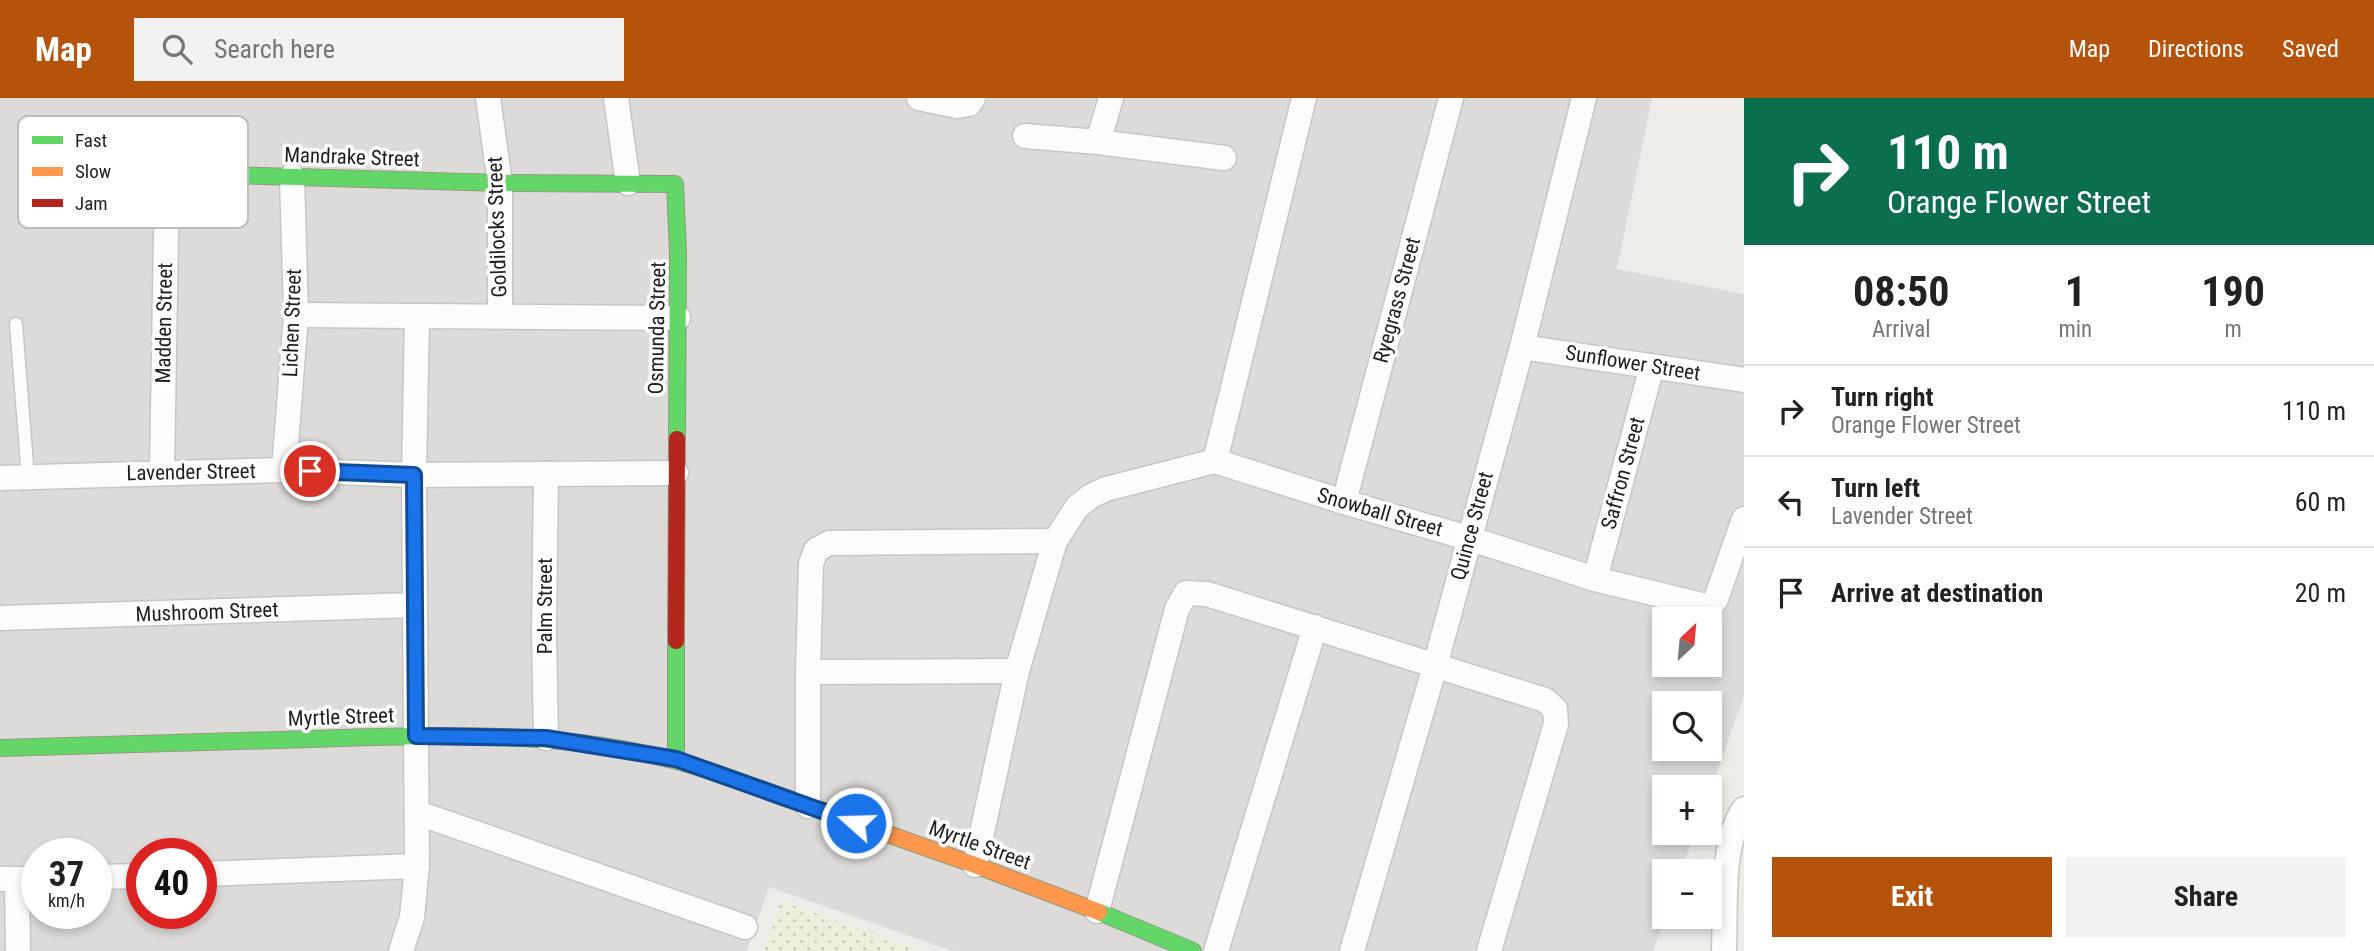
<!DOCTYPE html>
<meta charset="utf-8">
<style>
body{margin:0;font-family:"Roboto Condensed",sans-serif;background:#f2f2f2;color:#222;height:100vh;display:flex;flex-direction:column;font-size:26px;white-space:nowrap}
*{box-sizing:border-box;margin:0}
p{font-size:23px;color:#767676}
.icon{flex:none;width:38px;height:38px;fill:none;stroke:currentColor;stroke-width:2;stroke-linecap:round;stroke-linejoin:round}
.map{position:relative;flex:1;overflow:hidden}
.details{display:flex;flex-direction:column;background:#fff;width:630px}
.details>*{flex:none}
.guide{background:#0b6e4f;color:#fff;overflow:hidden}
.needle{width:46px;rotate:26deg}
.controls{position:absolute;left:1652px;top:509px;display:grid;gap:14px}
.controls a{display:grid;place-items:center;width:70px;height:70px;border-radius:0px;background:#fff;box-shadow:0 4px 10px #0003;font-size:35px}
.speed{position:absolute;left:21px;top:740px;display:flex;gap:14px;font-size:35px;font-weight:700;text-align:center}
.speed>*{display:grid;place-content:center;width:91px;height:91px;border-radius:50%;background:#fff;box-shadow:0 4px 10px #0003;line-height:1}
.speed small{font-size:18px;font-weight:400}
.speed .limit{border:10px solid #d22;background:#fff;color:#111}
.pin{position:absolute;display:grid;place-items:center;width:60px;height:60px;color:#fff;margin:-30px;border:4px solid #fff;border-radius:50%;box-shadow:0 2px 7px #0007}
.me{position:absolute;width:77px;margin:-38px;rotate:290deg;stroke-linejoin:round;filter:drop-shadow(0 0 5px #0008)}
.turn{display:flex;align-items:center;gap:24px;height:147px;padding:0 28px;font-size:32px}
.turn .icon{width:91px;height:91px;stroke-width:2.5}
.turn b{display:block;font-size:49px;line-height:60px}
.eta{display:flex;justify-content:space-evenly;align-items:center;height:119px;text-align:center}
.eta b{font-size:42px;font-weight:700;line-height:49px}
.button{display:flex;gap:14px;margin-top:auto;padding:14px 28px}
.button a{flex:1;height:80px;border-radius:0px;background:#b45309;color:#fff;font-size:28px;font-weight:700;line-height:80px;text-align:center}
.button a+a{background:#f2f2f2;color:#222}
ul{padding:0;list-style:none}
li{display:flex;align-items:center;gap:21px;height:91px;padding:0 28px;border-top:2px solid #e0e0e0}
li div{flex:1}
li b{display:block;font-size:26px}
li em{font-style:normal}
header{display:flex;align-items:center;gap:42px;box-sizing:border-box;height:98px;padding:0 35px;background:#b45309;color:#fff}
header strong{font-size:33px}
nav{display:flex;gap:38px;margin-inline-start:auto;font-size:24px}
.search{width:490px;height:63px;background:#f2f2f2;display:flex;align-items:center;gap:18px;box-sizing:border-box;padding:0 24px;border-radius:0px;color:#767676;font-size:26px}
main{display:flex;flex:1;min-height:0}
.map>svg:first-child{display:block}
.residential{fill:#dddbd9;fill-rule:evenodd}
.farmland{fill:url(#farmland-dots)}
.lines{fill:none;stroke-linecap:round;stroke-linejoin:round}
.lane-casing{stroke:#c6c6c4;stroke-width:15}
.street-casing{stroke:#c6c6c4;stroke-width:27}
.fast-casing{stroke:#959880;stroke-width:18}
.slow-casing{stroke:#959880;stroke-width:18}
.jam-casing{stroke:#959880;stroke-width:18}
.lane{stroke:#fcfcfc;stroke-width:12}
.street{stroke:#fcfcfc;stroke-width:24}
.fast{stroke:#63d668;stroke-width:16}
.slow{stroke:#ff974d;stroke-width:16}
.jam{stroke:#b3261e;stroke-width:16}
.route-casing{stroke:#114b97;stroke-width:18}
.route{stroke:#1a73e8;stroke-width:12}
.labels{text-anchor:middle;stroke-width:7;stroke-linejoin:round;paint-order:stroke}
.street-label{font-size:21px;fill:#1f1f1f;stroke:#fff}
.key{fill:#fff;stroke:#bcbcbc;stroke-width:2}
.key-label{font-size:19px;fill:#1f1f1f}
</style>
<header>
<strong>Map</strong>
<div class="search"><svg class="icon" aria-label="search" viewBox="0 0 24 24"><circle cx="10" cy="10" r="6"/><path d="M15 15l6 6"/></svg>Search here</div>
<nav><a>Map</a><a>Directions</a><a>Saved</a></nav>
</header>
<main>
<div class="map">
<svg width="1744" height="853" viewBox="0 0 1744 853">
<defs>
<pattern id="farmland-dots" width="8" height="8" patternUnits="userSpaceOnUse" patternTransform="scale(1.75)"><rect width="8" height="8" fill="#edeedb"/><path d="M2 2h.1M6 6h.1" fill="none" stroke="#cbccbc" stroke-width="1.8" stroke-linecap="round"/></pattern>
</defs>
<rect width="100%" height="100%" fill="#eeece8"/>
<!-- residential -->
<path class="residential" d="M0,0H1652L1617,171L1744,196V598L1710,694V690H1664V735H1695L1681,773L1664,774L1665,819L1653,853H953L769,789L747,853H0ZM1664,522H1710V567H1664ZM1664,606H1710V651H1664ZM37,756H96V816H37ZM142,756H201V816H142Z"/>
<!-- farmland -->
<polygon class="farmland" points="781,803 922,853 764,853"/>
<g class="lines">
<!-- lane casing -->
<g class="lane-casing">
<polyline id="lane" points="16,226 28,380"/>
</g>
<!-- street casing -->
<g class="street-casing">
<g id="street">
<polyline points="488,0 500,85 500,217"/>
<polyline points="616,0 628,85"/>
<polyline points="919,0 957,8 969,6 973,0"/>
<polyline points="1025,38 1098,44 1224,60"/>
<polyline points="1098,44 1111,0"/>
<polyline points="296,217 678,220"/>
<polyline points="1522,249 1744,282"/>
<polyline points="1215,363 1304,0"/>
<polyline points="284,372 296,217 292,78"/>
<polyline points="162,374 167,76"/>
<polyline points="0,380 284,372 414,377 676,375"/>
<polyline points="1344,404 1451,0"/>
<polyline points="1595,481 1652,268"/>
<polyline points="0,520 414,507"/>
<polyline points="808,574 1017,573"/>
<polyline points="546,640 544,534 546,376"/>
<polyline points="808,708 808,574 811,466 816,452 829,445 1055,443"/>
<polyline points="418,715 745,829"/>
<polyline points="975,767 1017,573 1055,443 1077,409 1091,398 1106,391 1215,363 1344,404 1468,440 1595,481 1710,509 1716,501 1744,421"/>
<polyline points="201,776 417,768"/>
<polyline points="96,779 142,778"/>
<polyline points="0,781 37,781"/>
<polyline points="17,782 18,853"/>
<polyline points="1097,813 1177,511 1186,495 1207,496 1545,602 1555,611 1556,626 1489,853"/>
<polyline points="401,853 412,819 417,768 414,377 417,218"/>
<polyline points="1216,853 1315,529"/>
<polyline points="1352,853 1435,568 1522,249 1584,0"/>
<path d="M1724,853C1726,811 1720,746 1744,711"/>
</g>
</g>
<!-- fast casing -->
<g class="fast-casing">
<g id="fast">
<polyline points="26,71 500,85 675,86 678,154 677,341"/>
<path d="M0,650C104,647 208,644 312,641C447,637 587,630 716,675"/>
<polyline points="676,661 676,543"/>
<polyline points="1099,814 1193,853"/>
</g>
</g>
<!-- slow casing -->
<g class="slow-casing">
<polyline id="slow" points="716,675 975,767 1099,814"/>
</g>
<!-- jam casing -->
<g class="jam-casing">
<polyline id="jam" points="676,543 677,341"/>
</g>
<!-- lane -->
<use href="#lane" class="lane"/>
<!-- street -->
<use href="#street" class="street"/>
<!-- fast -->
<use href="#fast" class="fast"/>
<!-- slow -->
<use href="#slow" class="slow"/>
<!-- jam -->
<use href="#jam" class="jam"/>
</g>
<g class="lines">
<!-- route casing -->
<g class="route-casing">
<polyline id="route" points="310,373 414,377 416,638 546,640 676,661 856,725"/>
</g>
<!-- route -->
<use href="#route" class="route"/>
</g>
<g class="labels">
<!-- street labels -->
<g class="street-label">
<text transform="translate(352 59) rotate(2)" y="7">Mandrake Street</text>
<text transform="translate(497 129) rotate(-92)" y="7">Goldilocks Street</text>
<text transform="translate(1397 202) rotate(-75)" y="7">Ryegrass Street</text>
<text transform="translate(164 225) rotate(-89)" y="7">Madden Street</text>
<text transform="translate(292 225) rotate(-88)" y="7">Lichen Street</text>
<text transform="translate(657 230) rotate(-89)" y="7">Osmunda Street</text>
<text transform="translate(1633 265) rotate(9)" y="7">Sunflower Street</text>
<text transform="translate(191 374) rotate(-1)" y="7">Lavender Street</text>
<text transform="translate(1623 375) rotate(-75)" y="7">Saffron Street</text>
<text transform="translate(1380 414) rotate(16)" y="7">Snowball Street</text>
<text transform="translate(1472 428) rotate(-75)" y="7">Quince Street</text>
<text transform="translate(545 508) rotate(-90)" y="7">Palm Street</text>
<text transform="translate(207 514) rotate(-2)" y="7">Mushroom Street</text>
<text transform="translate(341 619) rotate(-2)" y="7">Myrtle Street</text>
<text transform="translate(980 747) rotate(20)" y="7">Myrtle Street</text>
</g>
</g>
<!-- legend -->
<rect x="18" y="18" width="230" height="112" rx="10" class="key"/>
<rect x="32" y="38" width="31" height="8" fill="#63d668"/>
<rect x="32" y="69" width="31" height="9" fill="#ff974d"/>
<rect x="32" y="101" width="31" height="8" fill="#b3261e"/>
<g class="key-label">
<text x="75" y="49">Fast</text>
<text x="75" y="80">Slow</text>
<text x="75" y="112">Jam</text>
</g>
</svg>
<div class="controls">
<a><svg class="needle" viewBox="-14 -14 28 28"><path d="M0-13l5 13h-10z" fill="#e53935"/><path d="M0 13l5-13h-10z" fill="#767676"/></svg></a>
<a><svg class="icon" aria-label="search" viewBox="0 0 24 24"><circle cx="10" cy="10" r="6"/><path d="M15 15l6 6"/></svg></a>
<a>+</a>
<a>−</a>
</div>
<div class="speed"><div>37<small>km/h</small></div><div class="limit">40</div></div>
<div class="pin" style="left:310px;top:373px;background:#d93025"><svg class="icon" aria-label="arrive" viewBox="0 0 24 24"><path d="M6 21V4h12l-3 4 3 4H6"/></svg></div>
<svg class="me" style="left:856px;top:725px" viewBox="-20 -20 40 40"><circle r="17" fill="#1a73e8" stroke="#fff" stroke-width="3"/><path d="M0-11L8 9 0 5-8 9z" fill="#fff"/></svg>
</div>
<section class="details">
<div class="guide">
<div class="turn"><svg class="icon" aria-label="right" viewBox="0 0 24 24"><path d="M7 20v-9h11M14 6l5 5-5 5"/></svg><div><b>110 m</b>Orange Flower Street</div></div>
</div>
<div class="eta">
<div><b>08:50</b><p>Arrival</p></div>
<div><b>1</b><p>min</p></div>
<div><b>190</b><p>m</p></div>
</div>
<ul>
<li><svg class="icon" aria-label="right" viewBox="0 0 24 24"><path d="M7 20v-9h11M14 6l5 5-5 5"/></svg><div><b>Turn right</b><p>Orange Flower Street</p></div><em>110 m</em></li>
<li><svg class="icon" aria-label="left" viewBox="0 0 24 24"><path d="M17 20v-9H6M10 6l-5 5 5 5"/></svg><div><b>Turn left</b><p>Lavender Street</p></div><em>60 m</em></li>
<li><svg class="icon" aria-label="arrive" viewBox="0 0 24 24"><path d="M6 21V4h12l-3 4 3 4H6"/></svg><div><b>Arrive at destination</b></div><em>20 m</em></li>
</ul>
<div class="button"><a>Exit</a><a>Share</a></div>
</section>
</main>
